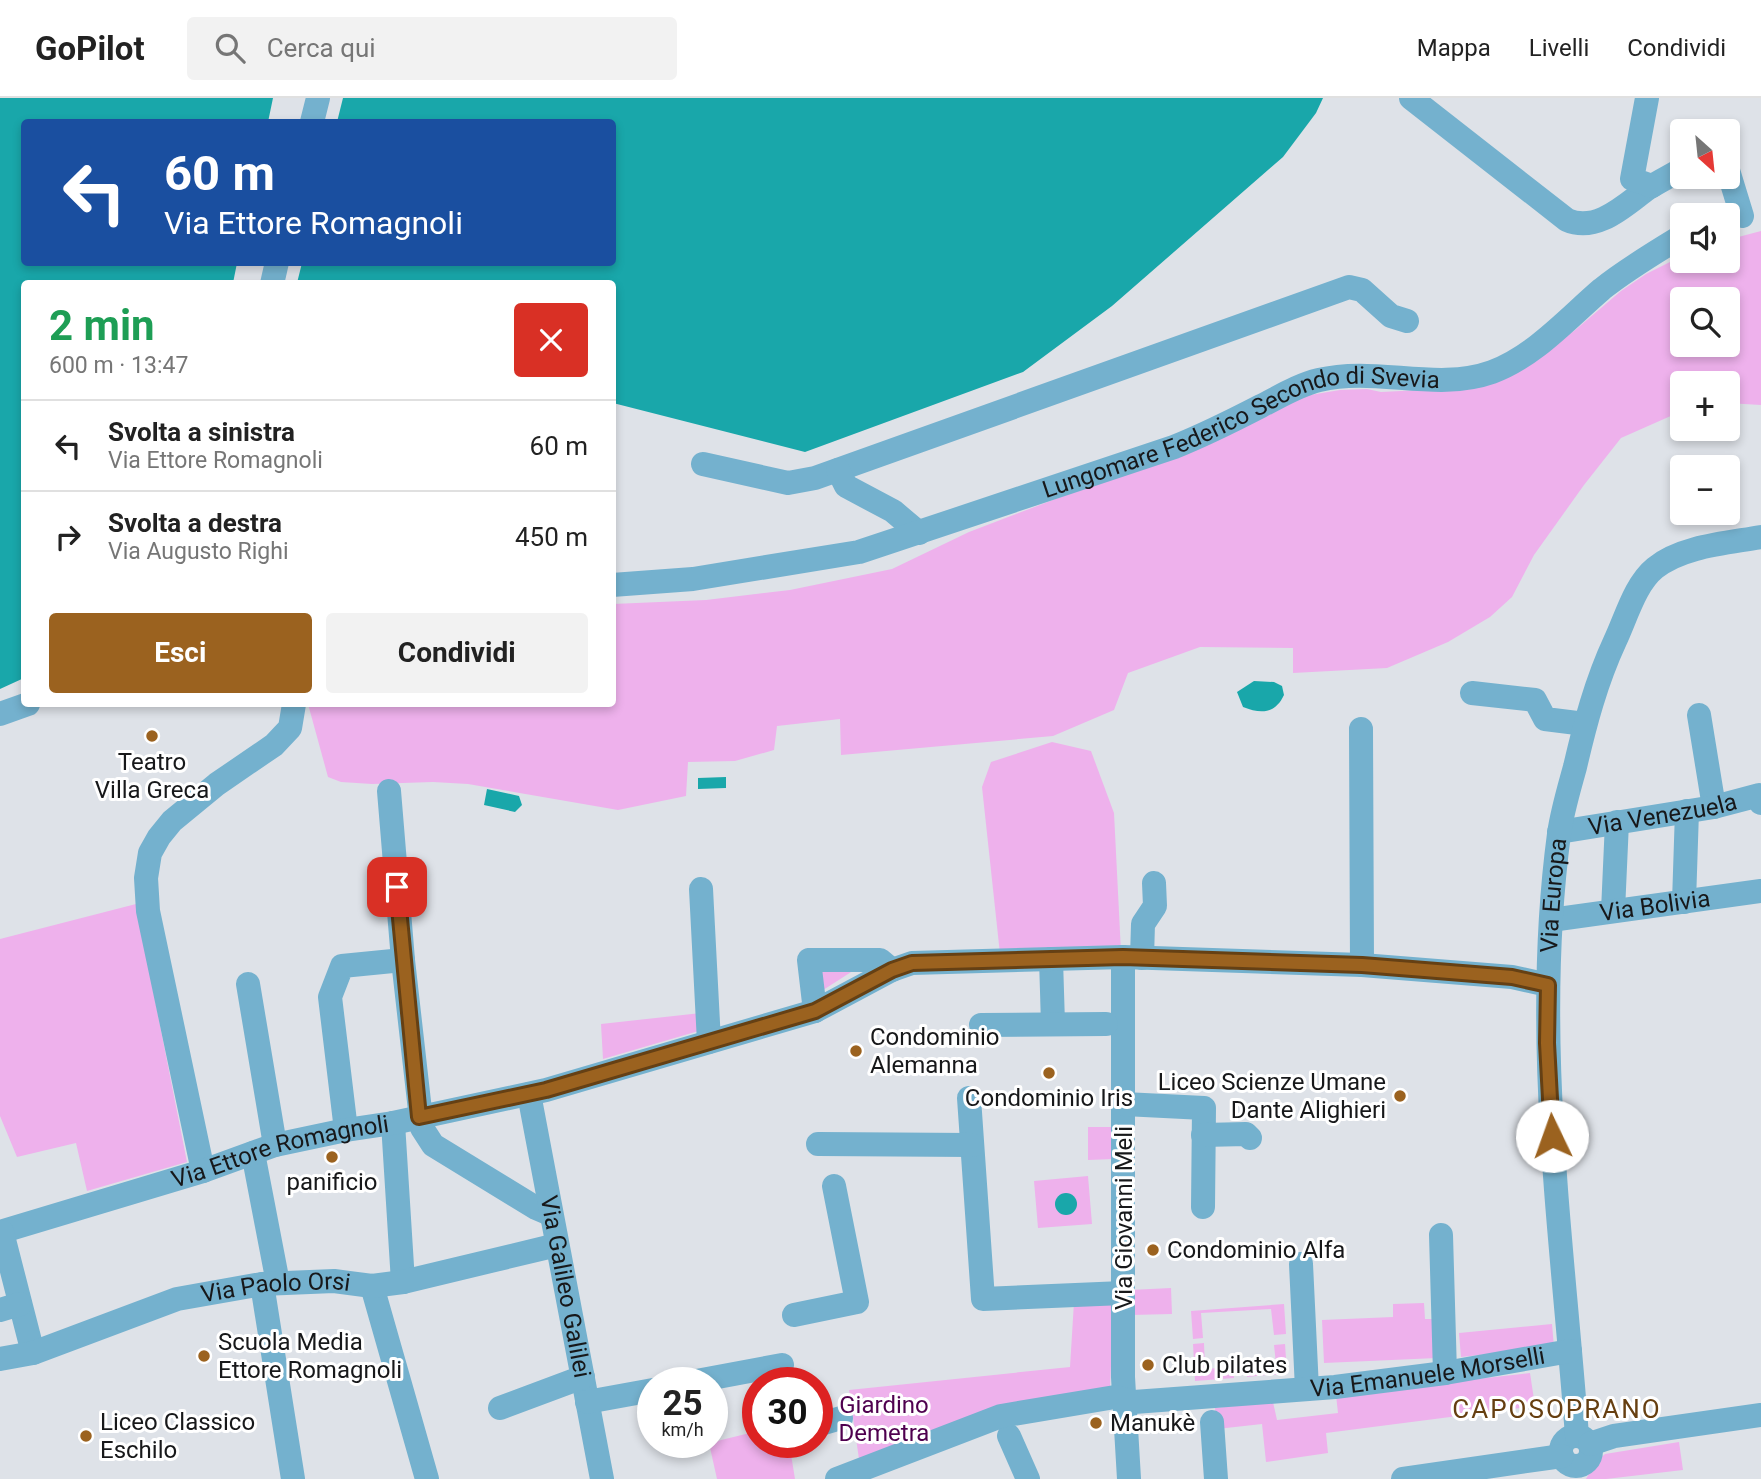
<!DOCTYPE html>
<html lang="it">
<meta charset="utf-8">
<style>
body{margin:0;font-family:Roboto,sans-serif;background:#f2f2f2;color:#222;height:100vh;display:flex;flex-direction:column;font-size:26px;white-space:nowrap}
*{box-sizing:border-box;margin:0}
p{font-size:23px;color:#767676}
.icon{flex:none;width:38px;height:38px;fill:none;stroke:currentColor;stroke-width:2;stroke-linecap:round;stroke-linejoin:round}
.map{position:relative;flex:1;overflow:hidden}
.sheet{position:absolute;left:21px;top:182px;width:595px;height:427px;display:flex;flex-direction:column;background:#fff;border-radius:7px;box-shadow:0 4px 10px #0003}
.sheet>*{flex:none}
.hud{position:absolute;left:21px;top:21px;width:595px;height:147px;border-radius:7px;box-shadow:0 4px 10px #0003;background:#1a4fa0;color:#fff;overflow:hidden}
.needle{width:46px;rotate:153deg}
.controls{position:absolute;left:1670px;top:21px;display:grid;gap:14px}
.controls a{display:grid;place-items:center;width:70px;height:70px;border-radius:7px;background:#fff;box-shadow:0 4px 10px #0003;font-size:35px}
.speed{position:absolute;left:637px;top:1269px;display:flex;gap:14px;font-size:35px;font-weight:700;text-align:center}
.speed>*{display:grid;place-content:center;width:91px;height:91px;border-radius:50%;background:#fff;box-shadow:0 4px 10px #0003;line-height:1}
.speed small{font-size:18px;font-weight:400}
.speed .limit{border:10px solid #d22;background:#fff;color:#111}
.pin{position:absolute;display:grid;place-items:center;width:60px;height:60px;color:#fff;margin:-30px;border-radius:14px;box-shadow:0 4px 10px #0006}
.me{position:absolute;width:77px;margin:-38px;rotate:357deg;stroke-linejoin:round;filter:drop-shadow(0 0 5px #0008)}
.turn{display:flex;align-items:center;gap:24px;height:147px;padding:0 28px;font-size:32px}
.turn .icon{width:91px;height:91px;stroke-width:2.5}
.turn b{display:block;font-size:49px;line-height:60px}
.round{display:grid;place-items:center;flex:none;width:74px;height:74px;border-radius:7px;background:#f2f2f2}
.summary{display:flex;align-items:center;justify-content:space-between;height:119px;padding:0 28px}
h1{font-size:42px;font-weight:700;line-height:52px;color:#1e9e55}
.cta{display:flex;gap:14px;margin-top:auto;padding:14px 28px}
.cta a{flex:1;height:80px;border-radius:7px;background:#9b621f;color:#fff;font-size:28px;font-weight:700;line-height:80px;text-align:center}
.cta a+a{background:#f2f2f2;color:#222}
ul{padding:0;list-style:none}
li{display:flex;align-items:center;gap:21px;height:91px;padding:0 28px;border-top:2px solid #e0e0e0}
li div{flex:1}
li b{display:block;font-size:26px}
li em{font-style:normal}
header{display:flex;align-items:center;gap:42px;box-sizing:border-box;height:98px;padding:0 35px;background:#fff;border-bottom:2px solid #e0e0e0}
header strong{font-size:33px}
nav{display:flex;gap:38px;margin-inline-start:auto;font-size:24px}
.search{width:490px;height:63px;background:#f2f2f2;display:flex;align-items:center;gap:18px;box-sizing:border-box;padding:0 24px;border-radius:7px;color:#767676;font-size:26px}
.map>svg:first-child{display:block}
.green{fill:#eeb1ec;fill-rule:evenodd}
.water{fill:#19a7aa}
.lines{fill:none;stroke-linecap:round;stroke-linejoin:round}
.minor{stroke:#74b1ce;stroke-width:24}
.route-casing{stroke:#654014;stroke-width:18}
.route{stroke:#9b621f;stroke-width:12}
.poi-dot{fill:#9b621f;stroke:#fff;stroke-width:2.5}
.labels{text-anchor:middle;stroke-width:6;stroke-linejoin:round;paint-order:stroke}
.street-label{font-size:24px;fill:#17181a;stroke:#fff}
.poi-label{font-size:24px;fill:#17181a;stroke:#fff;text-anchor:start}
.park-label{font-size:24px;fill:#4f004f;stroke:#fff}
.neighbourhood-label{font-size:26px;letter-spacing:2px;fill:#663f11;stroke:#fff}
</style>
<header>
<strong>GoPilot</strong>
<div class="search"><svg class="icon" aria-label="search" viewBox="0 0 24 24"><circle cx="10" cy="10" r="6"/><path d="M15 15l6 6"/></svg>Cerca qui</div>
<nav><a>Mappa</a><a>Livelli</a><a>Condividi</a></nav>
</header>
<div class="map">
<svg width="1761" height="1381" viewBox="0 0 1761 1381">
<rect width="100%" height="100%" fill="#dee2e8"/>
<!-- green -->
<g class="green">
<path d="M1761,133V307L1727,305V285H1682V313L1621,340L1584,387L1534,457L1512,499L1490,519L1448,544L1387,570L1293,575V550L1200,549L1128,575L1114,612L1053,638L841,657L840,621L777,628L774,652L735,663L688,664L686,698L618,712L468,686L433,684L372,686L341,684L328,679L308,606H612L613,506L706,502L790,492L892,471L969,434L1121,376L1304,298L1340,292L1367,291L1381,294L1481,289L1574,233L1621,193L1646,176L1682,158V163H1727V142ZM1682,201H1727V247H1682Z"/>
<polygon points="1052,644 1091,653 1114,715 1121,854 1000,856 982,689 991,664"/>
<polygon points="136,806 187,1064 87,1093 76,1045 17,1059 0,1018 0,841"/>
<polygon points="859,869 820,894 820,872"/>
<polygon points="701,915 702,932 603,961 601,926"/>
<polygon points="1088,1029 1113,1029 1114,1061 1088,1062"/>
<polygon points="1088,1078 1092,1126 1038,1130 1034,1083"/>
<polygon points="1171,1190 1172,1216 1131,1217 1130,1192"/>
<polygon points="1114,1201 1110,1290 859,1361 849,1292 1070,1269 1074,1204"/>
<polygon points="1424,1205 1425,1221 1435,1221 1437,1260 1324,1265 1322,1222 1393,1219 1393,1206"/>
<polygon points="1284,1206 1286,1236 1274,1237 1271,1211 1201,1215 1203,1240 1193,1241 1191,1213"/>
<polygon points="1552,1226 1554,1249 1461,1259 1459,1235"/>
<polygon points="1204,1245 1205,1271 1233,1269 1234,1280 1195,1283 1193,1246"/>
<polygon points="1285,1246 1287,1276 1269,1277 1268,1267 1276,1266 1274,1247"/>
<polygon points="1265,1267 1266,1277 1247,1279 1247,1268"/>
<polygon points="1530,1275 1535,1308 1326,1335 1328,1355 1266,1364 1262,1326 1217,1331 1215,1310 1273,1304 1277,1322 1338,1315 1336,1297"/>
<polygon points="758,1333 758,1344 789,1344 795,1381 717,1381 709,1345"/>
<polygon points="1679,1344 1683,1372 1606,1381 1586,1381 1596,1364 1605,1356"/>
</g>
<!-- water -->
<g class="water">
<polygon points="0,0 273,0 268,24 24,24 24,164 237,165 233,185 24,186 24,580 0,591"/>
<polygon points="343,0 1323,0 1316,15 1283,59 1112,208 1023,274 805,354 613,305 612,186 297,185 302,165 612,164 612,24 337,24"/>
<path d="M1254,583L1274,584L1282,588L1284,597C1275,616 1261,616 1243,609L1237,594Z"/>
<polygon points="726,679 726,690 698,691 698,680"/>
<polygon points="487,691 519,698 522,707 515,714 484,707"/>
<circle cx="1066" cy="1106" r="11"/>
</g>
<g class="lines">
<!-- minor -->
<g class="minor">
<path d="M1411,0L1567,122C1597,135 1625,107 1647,91C1658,84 1670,78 1682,71"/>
<polyline points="1647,0 1632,81 1652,88"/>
<polyline points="312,24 318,0"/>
<polyline points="1727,69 1742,118"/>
<polyline points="272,186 277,164"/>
<polyline points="703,366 788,385 815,380 1349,189 1362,192 1391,218 1407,223"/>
<polyline points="838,372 846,388 893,413 919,435"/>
<path id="s1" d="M612,487L693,481L859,454L1174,349C1204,337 1232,323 1261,308C1279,299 1298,287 1319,282C1376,268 1436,294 1492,274C1535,258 1568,220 1602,191C1627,171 1654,155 1682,138"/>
<polyline points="1472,595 1535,602 1545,621 1585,626"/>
<polyline points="0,616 28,606"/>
<polyline points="1699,617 1714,709"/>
<polyline points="1361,631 1362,867"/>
<polyline points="389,693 403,862 422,1030 433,1047 536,1110 550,1116"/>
<path id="s2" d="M1559,734L1714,709L1759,697L1761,705"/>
<polyline points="701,791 709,944"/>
<polyline points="1684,804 1687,713"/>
<polyline points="1613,813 1617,724"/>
<path id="s3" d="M1551,822L1761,793"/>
<polyline points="1123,859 1123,1279 1129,1381"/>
<polyline points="1142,860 1143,826 1155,808 1154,785"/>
<polyline points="1051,861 1053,926"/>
<polyline points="248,886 275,1047"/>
<polyline points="815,913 809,862 880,862 892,872"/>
<polyline points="981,927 1106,926"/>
<path id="s4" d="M529,996L602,1381"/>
<polyline points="969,1000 983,1201 1123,1195"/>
<polyline points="1124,1006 1204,1010 1203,1109"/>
<polyline points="393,1025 403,1184"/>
<polyline points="346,1032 330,899 342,868 403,862"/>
<polyline points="1203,1037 1246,1036 1250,1040"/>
<polyline points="818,1046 972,1047"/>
<polyline points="253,1055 278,1185"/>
<polyline points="203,1073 148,813 146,780 150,755 159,739 172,723 217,686 274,647 290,630 294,606"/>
<path id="s5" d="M0,1134L203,1073L275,1047L346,1032L393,1025L546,992L815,913L892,872L912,865L1123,859L1362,867L1512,879L1548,887"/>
<polyline points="2,1134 33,1255"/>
<polyline points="1441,1137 1445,1275"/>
<polyline points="1301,1166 1307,1291"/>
<polyline points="262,1186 293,1381"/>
<polyline points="372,1188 427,1381"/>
<polyline points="0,1212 20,1206"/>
<polyline points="794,1217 857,1204 834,1088"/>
<path id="s6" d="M0,1261L33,1255L177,1201L262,1186L334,1183L372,1188L403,1184L557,1147"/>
<polyline points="691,1284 782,1267"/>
<polyline points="587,1304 653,1292"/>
<polyline points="500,1310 583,1279"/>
<polyline points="1212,1324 1216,1381"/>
<polyline points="817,1327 841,1320"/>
<circle cx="1576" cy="1353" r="15"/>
<polyline points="1009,1338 1028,1381"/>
<path id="s7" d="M1577,1338C1562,1136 1532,938 1559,736C1562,714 1569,691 1575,669C1585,626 1596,584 1615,543C1626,520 1635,486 1655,470C1682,448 1728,445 1761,439"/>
<polyline points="1590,1346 1614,1338 1761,1317"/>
<path id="s8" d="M837,1381L1001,1318L1115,1299L1134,1304L1335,1289L1445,1275L1570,1253"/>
<polyline points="1403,1381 1562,1358"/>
</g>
</g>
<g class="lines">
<!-- route casing -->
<g class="route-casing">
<polyline id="route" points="397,789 419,1019 546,992 815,913 892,872 912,865 1123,859 1362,867 1512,879 1548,887 1547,945 1552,1038"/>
</g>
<!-- route -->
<use href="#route" class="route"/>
</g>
<!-- markers -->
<g class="poi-dot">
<circle cx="152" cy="638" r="7"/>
<circle cx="856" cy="953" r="7"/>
<circle cx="1049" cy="975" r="7"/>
<circle cx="1400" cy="998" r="7"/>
<circle cx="332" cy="1059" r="7"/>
<circle cx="1153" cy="1152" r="7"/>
<circle cx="204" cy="1258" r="7"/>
<circle cx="1148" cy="1267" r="7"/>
<circle cx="1096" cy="1325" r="7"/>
<circle cx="86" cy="1338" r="7"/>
</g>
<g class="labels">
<!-- street labels -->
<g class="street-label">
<text dy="8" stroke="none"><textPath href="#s1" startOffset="653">Lungomare Federico Secondo di Svevia</textPath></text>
<text dy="8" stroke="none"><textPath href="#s2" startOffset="105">Via Venezuela</textPath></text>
<text dy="8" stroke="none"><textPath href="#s7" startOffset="542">Via Europa</textPath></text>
<text dy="8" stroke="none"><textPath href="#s3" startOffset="105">Via Bolivia</textPath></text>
<text dy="8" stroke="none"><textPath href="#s5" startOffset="292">Via Ettore Romagnoli</textPath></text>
<text transform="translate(1124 1120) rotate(-90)" y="8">Via Giovanni Meli</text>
<text dy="8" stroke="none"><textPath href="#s4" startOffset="196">Via Galileo Galilei</textPath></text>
<text dy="8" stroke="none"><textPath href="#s6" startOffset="287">Via Paolo Orsi</textPath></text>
<text dy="8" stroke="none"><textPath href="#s8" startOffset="606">Via Emanuele Morselli</textPath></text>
</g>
<!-- poi labels -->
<g class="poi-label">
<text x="152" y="672" text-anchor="middle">Teatro<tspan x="152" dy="28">Villa Greca</tspan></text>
<text x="870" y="947">Condominio<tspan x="870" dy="28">Alemanna</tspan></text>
<text x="1386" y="992" text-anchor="end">Liceo Scienze Umane<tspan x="1386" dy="28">Dante Alighieri</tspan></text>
<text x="1049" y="1008" text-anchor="middle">Condominio Iris</text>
<text x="332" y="1092" text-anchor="middle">panificio</text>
<text x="1167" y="1160">Condominio Alfa</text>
<text x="218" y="1252">Scuola Media<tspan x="218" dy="28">Ettore Romagnoli</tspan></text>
<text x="1162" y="1275">Club pilates</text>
<text x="100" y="1332">Liceo Classico<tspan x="100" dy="28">Eschilo</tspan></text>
<text x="1110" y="1333">Manukè</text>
</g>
<!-- park labels -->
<g class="park-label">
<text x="884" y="1315">Giardino<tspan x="884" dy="28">Demetra</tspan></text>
</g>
<!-- neighbourhood labels -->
<g class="neighbourhood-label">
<text x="1557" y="1320">CAPOSOPRANO</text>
</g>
</g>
</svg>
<div class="controls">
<a><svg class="needle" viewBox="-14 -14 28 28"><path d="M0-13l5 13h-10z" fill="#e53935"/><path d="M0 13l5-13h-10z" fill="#767676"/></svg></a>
<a><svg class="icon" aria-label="sound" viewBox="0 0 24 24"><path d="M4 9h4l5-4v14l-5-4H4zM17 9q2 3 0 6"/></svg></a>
<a><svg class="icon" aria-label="search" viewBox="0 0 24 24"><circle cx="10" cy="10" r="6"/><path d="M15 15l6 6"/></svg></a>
<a>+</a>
<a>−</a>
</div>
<div class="speed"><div>25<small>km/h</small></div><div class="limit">30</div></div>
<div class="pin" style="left:397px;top:789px;background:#d93025"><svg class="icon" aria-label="arrive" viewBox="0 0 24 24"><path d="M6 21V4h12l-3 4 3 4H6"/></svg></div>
<svg class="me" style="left:1552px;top:1038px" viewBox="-20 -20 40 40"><circle r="19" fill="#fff"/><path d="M0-13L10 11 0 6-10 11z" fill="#9b621f"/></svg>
<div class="hud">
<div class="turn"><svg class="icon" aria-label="left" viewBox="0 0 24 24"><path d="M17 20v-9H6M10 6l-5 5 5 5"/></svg><div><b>60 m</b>Via Ettore Romagnoli</div></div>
</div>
<section class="sheet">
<div class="summary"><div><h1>2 min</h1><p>600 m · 13:47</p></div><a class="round" style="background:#d93025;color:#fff"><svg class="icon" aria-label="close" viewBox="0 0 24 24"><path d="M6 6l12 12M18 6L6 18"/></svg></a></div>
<ul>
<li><svg class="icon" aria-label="left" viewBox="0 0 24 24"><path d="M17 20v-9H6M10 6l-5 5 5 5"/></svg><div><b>Svolta a sinistra</b><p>Via Ettore Romagnoli</p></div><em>60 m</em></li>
<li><svg class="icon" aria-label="right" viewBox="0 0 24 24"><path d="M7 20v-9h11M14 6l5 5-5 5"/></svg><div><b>Svolta a destra</b><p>Via Augusto Righi</p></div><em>450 m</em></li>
</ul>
<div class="cta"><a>Esci</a><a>Condividi</a></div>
</section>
</div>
